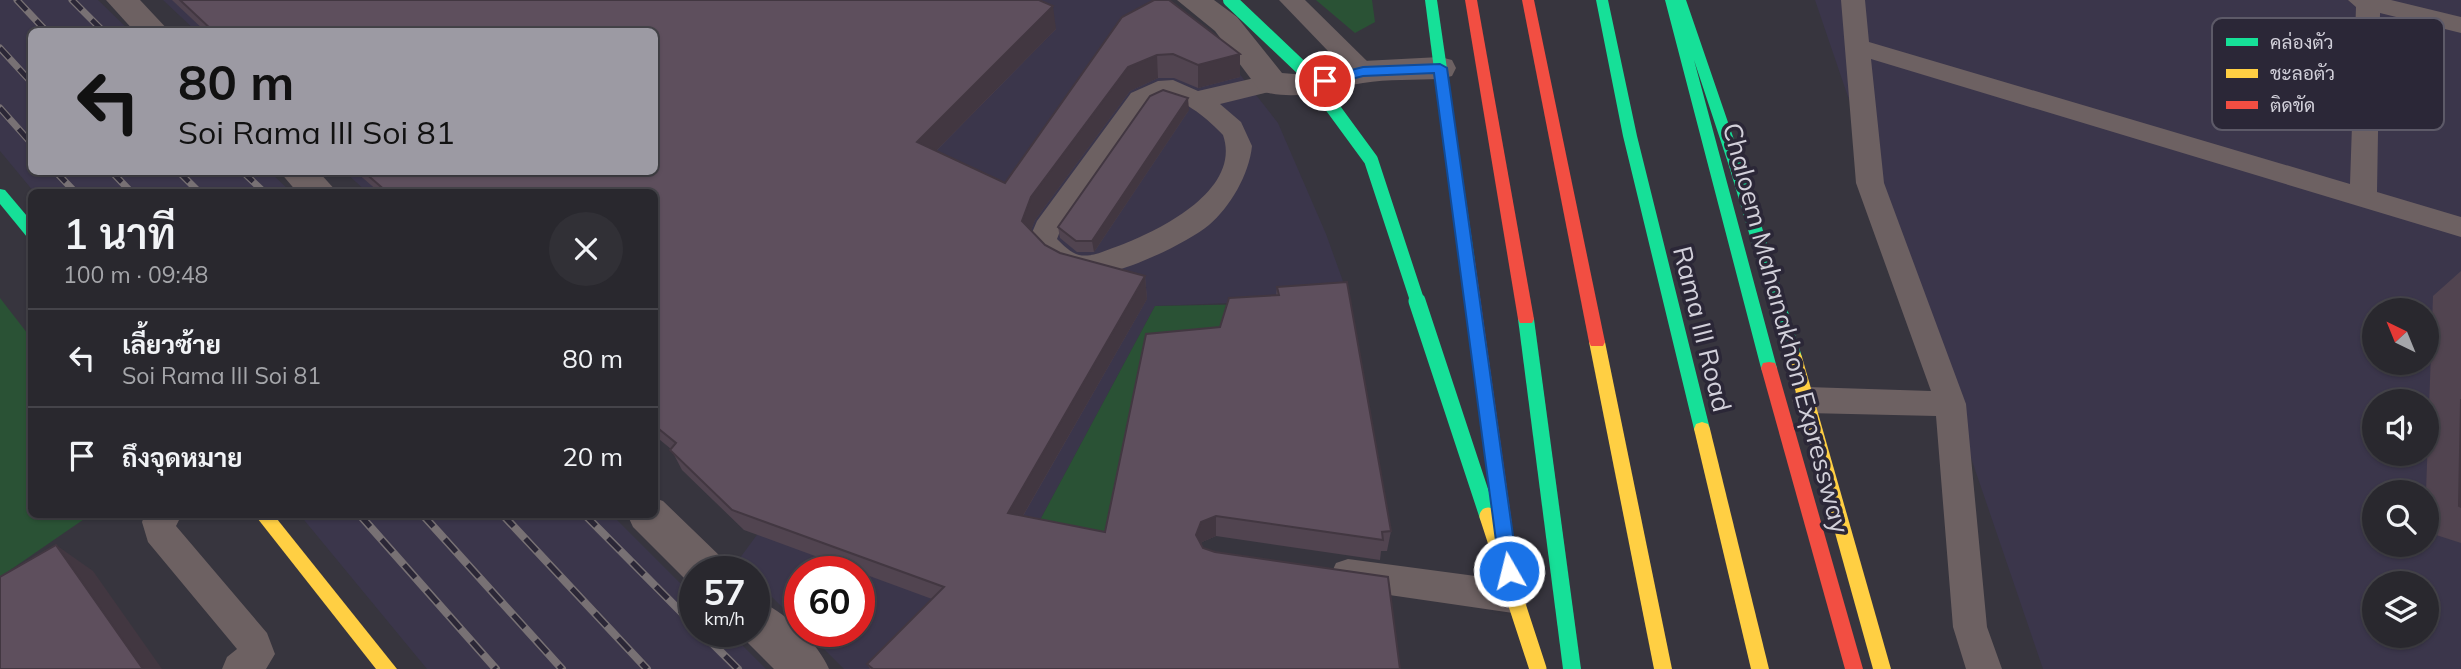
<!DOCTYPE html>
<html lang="th">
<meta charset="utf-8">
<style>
body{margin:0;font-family:Mulish,Sarabun,sans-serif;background:#313036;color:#f1f3f6;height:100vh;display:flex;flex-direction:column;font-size:26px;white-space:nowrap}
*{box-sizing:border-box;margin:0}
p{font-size:23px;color:#a5a6aa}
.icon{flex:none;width:38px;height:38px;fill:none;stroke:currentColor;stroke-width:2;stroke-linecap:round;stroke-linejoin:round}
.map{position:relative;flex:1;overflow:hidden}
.side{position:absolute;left:28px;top:189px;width:630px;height:329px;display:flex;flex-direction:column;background:#29282e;border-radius:10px;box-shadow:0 2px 5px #0004,0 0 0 2px #45444a}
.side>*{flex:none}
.hud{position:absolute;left:28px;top:28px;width:630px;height:147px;border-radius:10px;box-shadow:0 2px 5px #0004,0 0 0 2px #45444a;background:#9c9aa3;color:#111;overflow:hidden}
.needle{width:46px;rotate:317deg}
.tools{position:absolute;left:2362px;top:298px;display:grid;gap:14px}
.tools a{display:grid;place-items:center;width:77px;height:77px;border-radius:50%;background:#29282e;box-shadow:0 2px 5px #0004,0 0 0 2px #45444a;font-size:35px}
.speed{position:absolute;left:679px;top:556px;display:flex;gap:14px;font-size:35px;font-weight:700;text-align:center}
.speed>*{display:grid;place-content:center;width:91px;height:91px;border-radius:50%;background:#29282e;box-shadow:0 2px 5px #0004,0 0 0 2px #45444a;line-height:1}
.speed small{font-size:18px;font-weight:400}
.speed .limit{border:10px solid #d22;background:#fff;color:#111}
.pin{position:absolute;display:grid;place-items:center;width:60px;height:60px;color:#fff;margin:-30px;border:4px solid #fff;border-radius:50%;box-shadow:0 2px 7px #0007}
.me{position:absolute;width:77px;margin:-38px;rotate:352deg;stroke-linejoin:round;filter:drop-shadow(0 0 5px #0008)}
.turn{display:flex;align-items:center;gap:24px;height:147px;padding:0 35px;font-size:32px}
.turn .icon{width:91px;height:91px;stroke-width:2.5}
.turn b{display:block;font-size:49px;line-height:60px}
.round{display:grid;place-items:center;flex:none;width:74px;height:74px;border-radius:37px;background:#313036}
.headline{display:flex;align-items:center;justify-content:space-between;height:119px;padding:0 35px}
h1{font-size:42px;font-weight:600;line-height:52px}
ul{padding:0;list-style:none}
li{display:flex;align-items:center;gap:21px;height:98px;padding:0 35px;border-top:2px solid #45444a}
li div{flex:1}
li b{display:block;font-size:26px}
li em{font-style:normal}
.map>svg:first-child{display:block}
.built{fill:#3b364b;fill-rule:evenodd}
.green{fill:#2a5235}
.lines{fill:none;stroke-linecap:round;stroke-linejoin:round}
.lane{fill:#6d6162;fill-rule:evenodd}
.street{fill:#6d6162;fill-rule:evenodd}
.fast{fill:#16e098;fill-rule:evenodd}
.slow{fill:#ffcf43;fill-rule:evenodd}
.jam{fill:#f24e42;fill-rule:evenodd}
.rail-far1-casing{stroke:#787174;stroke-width:7}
.rail-casing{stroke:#787174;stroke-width:8}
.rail-far1{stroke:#2b2737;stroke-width:4.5;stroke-dasharray:14;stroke-linecap:butt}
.rail{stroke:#2b2737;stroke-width:5;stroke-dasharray:17;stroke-linecap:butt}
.fast-bridge-far1{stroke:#16e098;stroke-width:14}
.fast-bridge{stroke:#16e098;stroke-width:17}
.slow-bridge{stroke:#ffcf43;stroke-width:17}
.wall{fill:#514450}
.shaded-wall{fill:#423741}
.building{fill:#5e4f5d;stroke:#423741;stroke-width:2}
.route{fill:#1a73e8;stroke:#114b97;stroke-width:2}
.labels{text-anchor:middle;stroke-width:7;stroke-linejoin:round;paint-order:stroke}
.street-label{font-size:26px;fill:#d2d0da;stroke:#2b2737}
.key{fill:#2b2737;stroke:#5d5a68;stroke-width:2}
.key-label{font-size:19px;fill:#d2d0da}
</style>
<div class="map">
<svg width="2461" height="669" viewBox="0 0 2461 669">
<rect width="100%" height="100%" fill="#37353e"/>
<!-- built -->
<g class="built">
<polygon points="0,0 98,0 130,31 32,32 32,172 270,172 291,192 34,192 0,151"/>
<polygon points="163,0 1164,0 1216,44 1278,123 1326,234 1349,298 1155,306 1025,548 926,616 870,669 844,669 807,632 859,632 859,572 800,572 800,625 754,579 754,572 748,572 737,562 1003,199 654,192 367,192 345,172 654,172 654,32 196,31"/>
<path d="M1815,0H2461V669H2043ZM2375,310H2427V362H2375ZM2375,401H2427V453H2375ZM2375,492H2427V544H2375ZM2375,583H2427V635H2375Z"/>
<polygon points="300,515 612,515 695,598 695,632 729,632 766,669 427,669"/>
</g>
<!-- green -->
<g class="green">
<polygon points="1316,0 1372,0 1375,22 1355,33"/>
<polygon points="0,298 31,338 32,514 90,515 0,577"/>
<polygon points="1262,304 1113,567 1025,548 1155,306"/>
</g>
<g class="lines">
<!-- lane -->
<g class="lane">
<polygon points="1279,0 1305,0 1372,66 1376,72 1372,78 1363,80 1354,78"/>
<polygon points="1841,0 1865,0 1869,42 2350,184 2356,7 2348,0 2391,0 2461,17 2461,33 2380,13 2377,192 2461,217 2461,237 1871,59 1884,183 1966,404 1987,627 2002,669 1966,669 1953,627 1936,416 1807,413 1796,409 1792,400 1796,391 1807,387 1931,391 1856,183"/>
<path d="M1272,74L1281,77L1285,83L1281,89L1220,104L1241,122L1252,146C1249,175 1230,207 1209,225C1185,245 1111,279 1080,277C1059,275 1038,260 1028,242L1037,221L1131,93L1158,81L1173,80L1198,91ZM1163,98C1183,97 1210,121 1223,135C1242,190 1160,230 1121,245C1109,249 1092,258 1079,255C1071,253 1063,245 1057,239L1060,231L1149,105Z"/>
<polygon points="145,514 182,514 176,526 267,633 275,654 266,669 222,669 227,657 237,649 148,542 142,522"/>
<polygon points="1348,559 1513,581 1525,586 1530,597 1525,608 1513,613 1348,589 1336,585 1331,574 1336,563"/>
</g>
<!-- street -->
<g class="street">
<polygon points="106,0 140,0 170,32 135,32"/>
<path d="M1177,0H1214L1237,17L1282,73L1306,75L1363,61L1440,57L1452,60L1456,68L1452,76L1440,79C1415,80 1388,79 1363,83C1324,89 1301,102 1260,91L1215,31Z"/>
<polygon points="280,172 319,172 337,192 297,192"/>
<polygon points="654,498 663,501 722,558 729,572 695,572 695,587 692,586 633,527 627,514 654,514"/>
<path d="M754,599C782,609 817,641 829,669H774L737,632H754Z"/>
</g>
<!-- fast -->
<g class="fast">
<polygon points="1425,0 1437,0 1475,262 1467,268 1459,262"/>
<polygon points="1596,0 1608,0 1637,136 1710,429 1708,434 1702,436 1696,434 1694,429 1623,136"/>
<polygon points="1665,0 1686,0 1743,166 1802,357 1800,362 1788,362 1786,357 1729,166 1694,60 1777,368 1775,373 1763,373 1761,368"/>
<polygon points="0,189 5,190 32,222 32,238 27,237 0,204"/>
<polygon points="1526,313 1532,315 1534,319 1581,669 1563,669 1518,319 1520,315"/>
</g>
<!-- slow -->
<g class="slow">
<polygon points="1597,336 1603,338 1605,342 1672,669 1654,669 1589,342 1591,338"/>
<polygon points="1794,351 1800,352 1802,357 1891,669 1873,669 1786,357 1788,352"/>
<polygon points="1702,422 1708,424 1710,429 1769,669 1751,669 1694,429 1696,424"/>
<polygon points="254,514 273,514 397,669 376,669"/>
</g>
<!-- jam -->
<g class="jam">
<polygon points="1465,0 1477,0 1534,319 1532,323 1520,323 1518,319"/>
<polygon points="1522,0 1534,0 1605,342 1603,346 1591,346 1589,342"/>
<polygon points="1467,256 1475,262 1512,525 1509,530 1503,533 1497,530 1494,525 1459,262"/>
<polygon points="1769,362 1775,363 1777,368 1863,669 1845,669 1761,368 1763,363"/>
</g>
<!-- rail-far1 casing -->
<g class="rail-far1-casing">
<g id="rail-far1">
<polyline points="17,0 47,32"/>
<polyline points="72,0 104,32"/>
<polyline points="0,48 32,83"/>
<polyline points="0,108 32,144"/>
<polyline points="56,172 75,192"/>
<polyline points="112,172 131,192"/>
<polyline points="179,172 199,192"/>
<polyline points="243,172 264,192"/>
</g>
</g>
<!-- rail casing -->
<g class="rail-casing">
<g id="rail">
<polyline points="359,514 496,669"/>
<polyline points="422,514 562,669"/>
<polyline points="502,514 647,669"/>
<polyline points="584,514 695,626"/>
<polyline points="701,632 738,669"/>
</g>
</g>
<!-- rail-far1 -->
<use href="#rail-far1" class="rail-far1"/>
<!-- rail -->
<use href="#rail" class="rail"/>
<!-- fast-bridge-far1 -->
<polyline class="fast-bridge-far1" points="1230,0 1308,74 1371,160 1418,303"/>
<!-- fast-bridge -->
<polyline class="fast-bridge" points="1417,301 1488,516"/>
<!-- slow-bridge -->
<polyline class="slow-bridge" points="1488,516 1538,669"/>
</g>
<!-- wall -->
<g class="wall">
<polygon points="172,0 1039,0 1056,29 936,151 1005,183 1122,17 1240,77 1198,88 1174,78 1158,78 1130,91 1035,220 1031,230 1045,245 1060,253 1145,276 1147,299 1023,516 1105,532 1220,327 1276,296 1277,287 1391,531 1387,551 1381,551 1380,560 1216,536 1202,542 1201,544 1203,548 1400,669 870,669 867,664 932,599 744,530 682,470 671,449 654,435 654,192 379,192 356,172 654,172 654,32 206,32"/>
<polygon points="1189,110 1094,252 1077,252 1060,238 1058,227"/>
<polygon points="2461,271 2461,543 2427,532 2427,492 2426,492 2433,296"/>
</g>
<!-- shaded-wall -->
<g class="shaded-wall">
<polygon points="1053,6 1056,29 922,165 917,142"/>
<polygon points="1240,54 1240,77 1198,88 1198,65"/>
<polygon points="1157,55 1158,78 1130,91 1035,220 1026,243 1022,221 1031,197 1128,67"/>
<polygon points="1188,98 1189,110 1094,252 1092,241"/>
<polygon points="1145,276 1147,299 1013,533 1008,513"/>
<polygon points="1216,516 1216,536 1202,542 1197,555 1196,535 1201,522"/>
<polygon points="56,545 93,571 162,669 143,669"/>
</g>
<!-- building -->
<g class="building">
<polygon points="180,0 1039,0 1053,6 917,142 1005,183 1122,17 1154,0 1169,0 1240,54 1198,65 1173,54 1157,55 1128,67 1031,197 1022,221 1045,245 1060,253 1145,276 1008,513 1105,532 1146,334 1220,327 1229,298 1279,295 1277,287 1347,282 1391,531 1382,532 1383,540 1216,516 1201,522 1196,535 1203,548 1215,552 1388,577 1400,669 873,669 867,664 944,587 732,510 670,450 676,443 654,425 654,192 387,192 364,172 654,172 654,32 214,32"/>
<polygon points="1163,90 1188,98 1092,241 1076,241 1058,227 1150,96"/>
<polygon points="2461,399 2461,507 2459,506"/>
<polygon points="56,545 143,669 0,669 0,577"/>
</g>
<!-- route -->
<polygon class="route" points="1440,64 1447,68 1518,571 1516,577 1509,579 1503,577 1500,571 1434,73 1363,76 1325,86 1318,81 1320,78 1363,67"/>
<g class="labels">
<!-- street labels -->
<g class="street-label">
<text transform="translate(1786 328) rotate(75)" y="9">Chaloem Mahanakhon Expressway</text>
<text transform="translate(1702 329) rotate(76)" y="9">Rama III Road</text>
</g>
</g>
<!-- legend -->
<rect x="2212" y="18" width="232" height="112" rx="10" class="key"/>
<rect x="2226" y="38" width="32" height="8" fill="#16e098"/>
<rect x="2226" y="69" width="32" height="9" fill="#ffcf43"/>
<rect x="2226" y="101" width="32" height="8" fill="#f24e42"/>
<g class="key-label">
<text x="2270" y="49">คล่องตัว</text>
<text x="2270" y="80">ชะลอตัว</text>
<text x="2270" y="112">ติดขัด</text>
</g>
</svg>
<div class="tools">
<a><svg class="needle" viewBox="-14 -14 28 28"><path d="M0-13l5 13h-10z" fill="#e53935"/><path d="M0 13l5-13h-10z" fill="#a5a6aa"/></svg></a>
<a><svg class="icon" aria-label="sound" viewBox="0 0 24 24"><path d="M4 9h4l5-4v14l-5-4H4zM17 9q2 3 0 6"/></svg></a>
<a><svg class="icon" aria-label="search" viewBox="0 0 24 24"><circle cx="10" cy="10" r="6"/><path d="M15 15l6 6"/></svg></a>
<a><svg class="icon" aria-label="layers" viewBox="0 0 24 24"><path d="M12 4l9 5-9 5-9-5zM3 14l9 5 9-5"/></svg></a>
</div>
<div class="speed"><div>57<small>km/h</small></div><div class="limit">60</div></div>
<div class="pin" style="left:1325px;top:81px;background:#d93025"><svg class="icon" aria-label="arrive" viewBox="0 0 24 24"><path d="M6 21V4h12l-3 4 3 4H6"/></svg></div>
<svg class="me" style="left:1509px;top:571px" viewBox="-20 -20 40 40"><circle r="17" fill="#1a73e8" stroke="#fff" stroke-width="3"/><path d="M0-11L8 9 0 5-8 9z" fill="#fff"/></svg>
<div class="hud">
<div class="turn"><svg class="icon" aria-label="left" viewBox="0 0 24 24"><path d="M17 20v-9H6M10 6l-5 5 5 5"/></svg><div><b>80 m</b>Soi Rama III Soi 81</div></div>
</div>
<section class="side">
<div class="headline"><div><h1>1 นาที</h1><p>100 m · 09:48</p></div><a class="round"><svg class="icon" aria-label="close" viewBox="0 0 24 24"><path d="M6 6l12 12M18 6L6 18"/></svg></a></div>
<ul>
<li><svg class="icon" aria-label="left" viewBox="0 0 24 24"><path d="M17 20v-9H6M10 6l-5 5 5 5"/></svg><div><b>เลี้ยวซ้าย</b><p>Soi Rama III Soi 81</p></div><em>80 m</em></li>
<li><svg class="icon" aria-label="arrive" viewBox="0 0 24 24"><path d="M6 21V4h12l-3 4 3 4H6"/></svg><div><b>ถึงจุดหมาย</b></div><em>20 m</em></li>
</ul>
</section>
</div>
